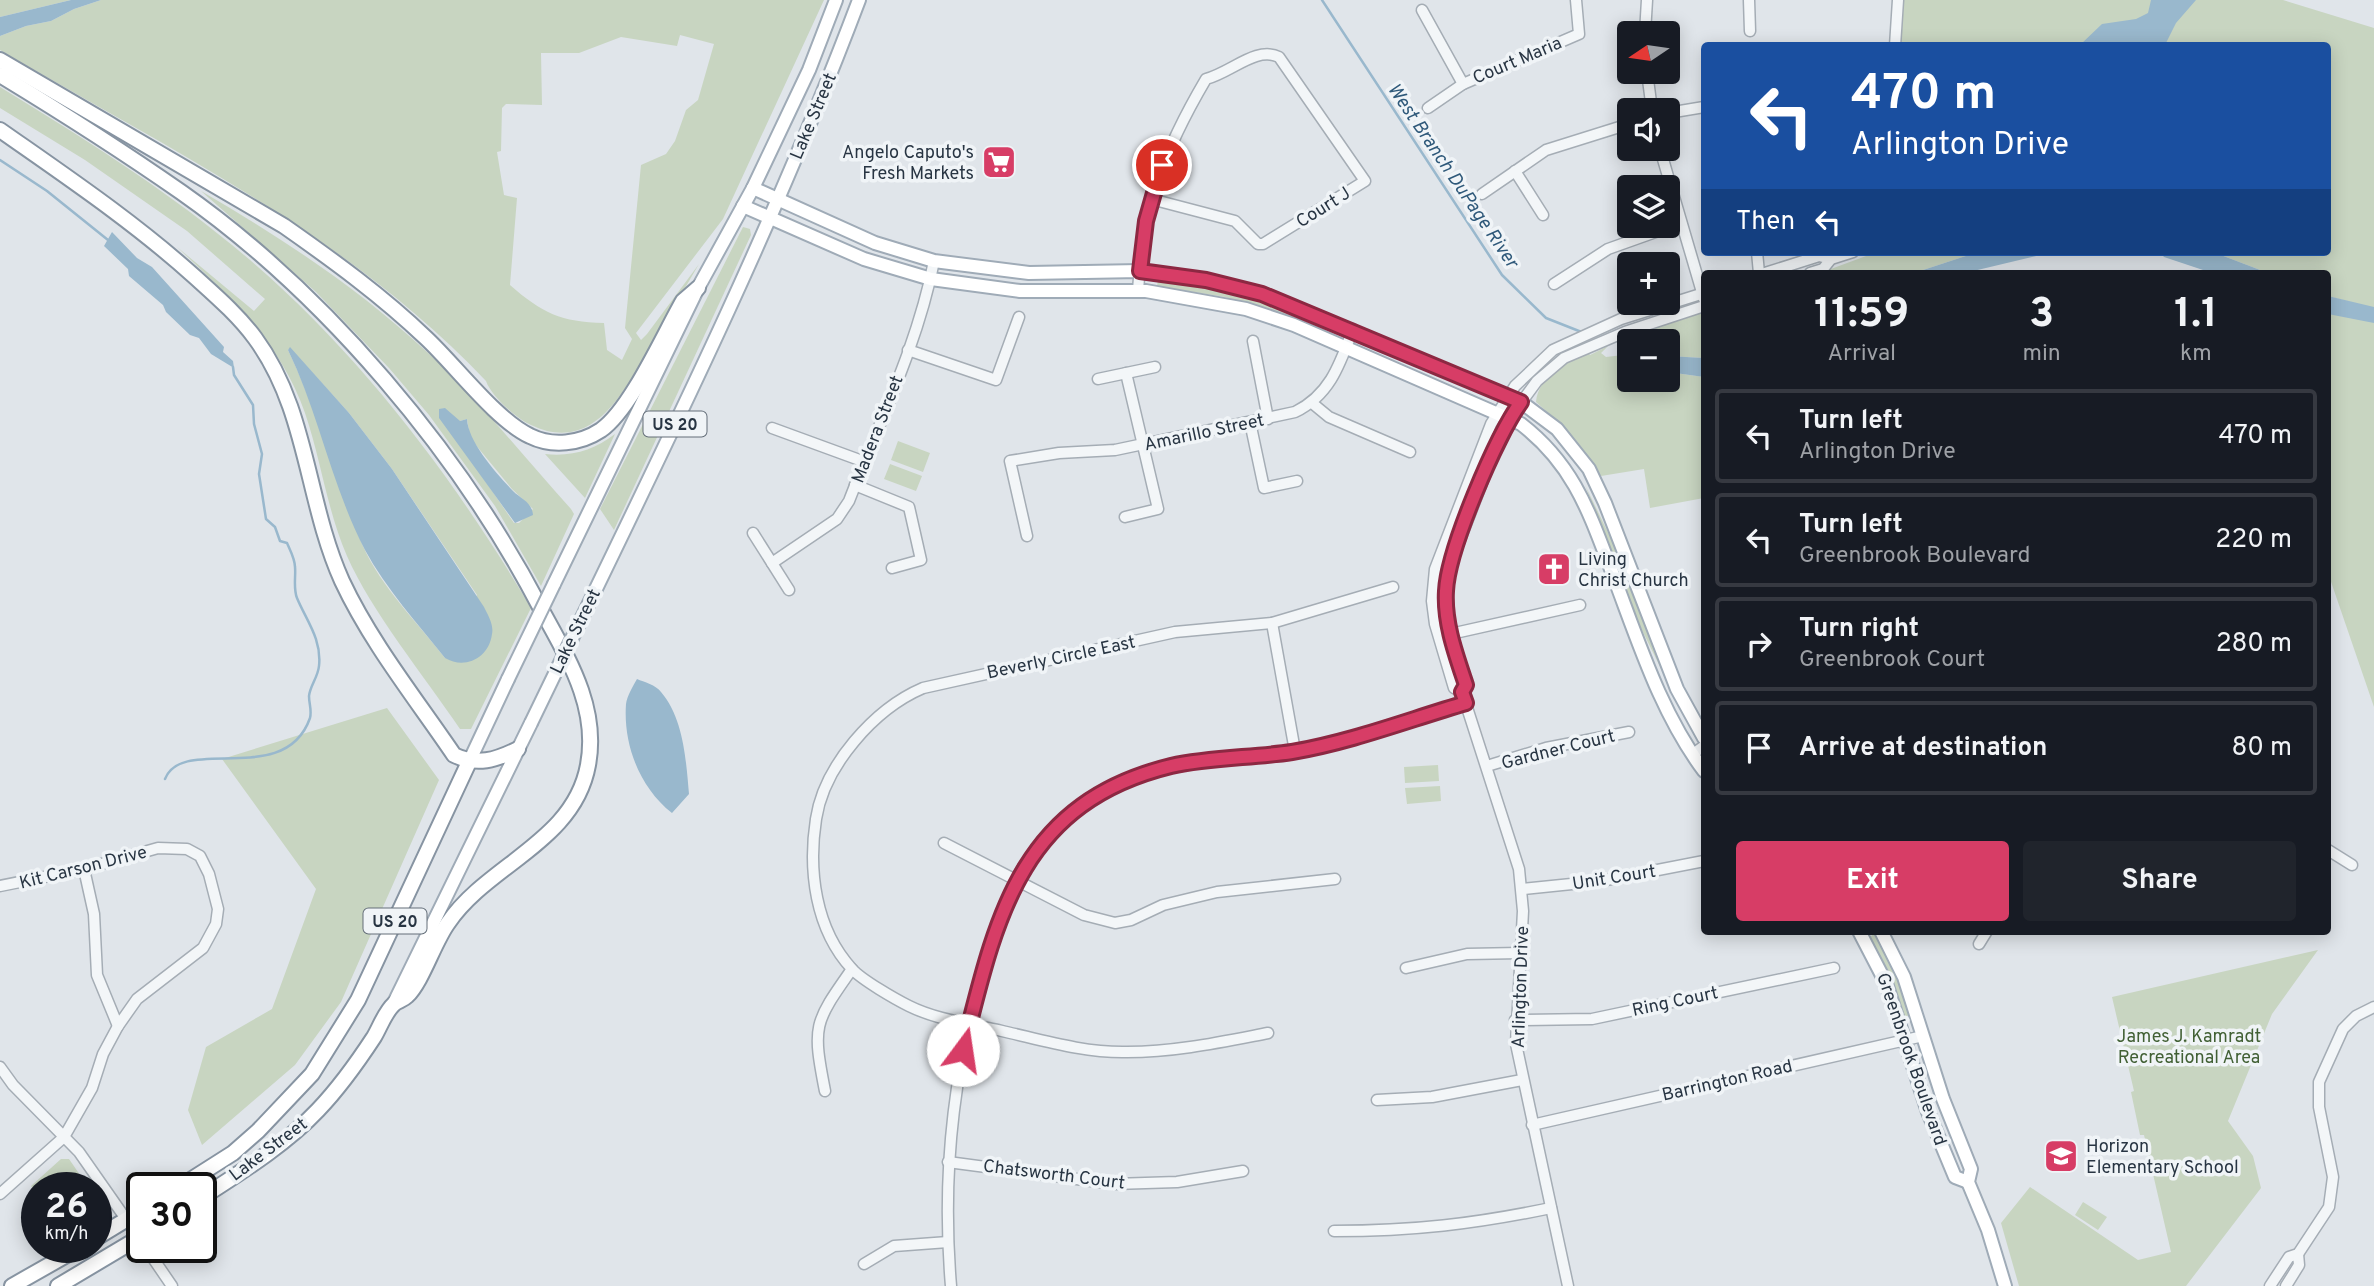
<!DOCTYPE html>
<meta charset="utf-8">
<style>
body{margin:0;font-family:Overpass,sans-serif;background:#20242c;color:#f1f3f6;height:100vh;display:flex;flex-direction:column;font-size:26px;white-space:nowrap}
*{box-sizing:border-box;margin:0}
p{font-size:23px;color:#9ea1a6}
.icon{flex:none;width:38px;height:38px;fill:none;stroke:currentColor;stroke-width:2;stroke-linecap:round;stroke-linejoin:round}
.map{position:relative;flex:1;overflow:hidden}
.side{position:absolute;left:1701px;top:270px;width:630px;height:665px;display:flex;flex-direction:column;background:#171b24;border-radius:7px;box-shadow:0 4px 18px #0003}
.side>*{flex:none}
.top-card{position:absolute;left:1701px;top:42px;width:630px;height:214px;border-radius:7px;box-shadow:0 4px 18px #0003;background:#1a4fa0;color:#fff;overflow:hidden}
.needle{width:46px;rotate:257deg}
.tools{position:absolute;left:1617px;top:21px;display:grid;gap:14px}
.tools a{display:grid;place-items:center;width:63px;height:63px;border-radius:7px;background:#171b24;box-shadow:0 4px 18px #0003;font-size:35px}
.speed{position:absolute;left:21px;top:1172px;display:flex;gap:14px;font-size:35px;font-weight:700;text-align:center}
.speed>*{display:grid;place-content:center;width:91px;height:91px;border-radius:50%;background:#171b24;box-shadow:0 4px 18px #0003;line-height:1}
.speed small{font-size:18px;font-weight:400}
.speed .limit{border:4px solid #111;border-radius:10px;background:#fff;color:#111}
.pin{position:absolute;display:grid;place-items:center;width:60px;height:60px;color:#fff;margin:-30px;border:4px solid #fff;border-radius:50%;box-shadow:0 2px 7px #0007}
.me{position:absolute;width:77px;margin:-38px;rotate:14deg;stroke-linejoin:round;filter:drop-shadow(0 0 5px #0008)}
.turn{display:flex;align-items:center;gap:24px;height:147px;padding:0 35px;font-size:32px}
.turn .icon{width:91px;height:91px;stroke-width:2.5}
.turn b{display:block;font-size:49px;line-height:60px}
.then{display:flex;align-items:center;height:66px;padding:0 35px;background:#0003;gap:14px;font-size:26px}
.eta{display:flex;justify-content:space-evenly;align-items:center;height:119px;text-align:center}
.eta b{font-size:42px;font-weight:700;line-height:49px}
.cta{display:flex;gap:14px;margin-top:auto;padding:14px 35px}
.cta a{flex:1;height:80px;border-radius:7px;background:#d73d66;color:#fff;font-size:28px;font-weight:700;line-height:80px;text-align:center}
.cta a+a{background:#20242c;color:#f1f3f6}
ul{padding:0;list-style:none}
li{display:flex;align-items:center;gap:21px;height:94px;margin:0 14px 10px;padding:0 21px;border:4px solid #363941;border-radius:7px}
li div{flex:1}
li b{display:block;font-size:26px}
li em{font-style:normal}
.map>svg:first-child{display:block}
.green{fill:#c8d5c1;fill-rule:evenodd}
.water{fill:#99b8cd}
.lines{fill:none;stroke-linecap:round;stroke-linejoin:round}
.stream{stroke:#99b8cd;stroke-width:2.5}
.minor-casing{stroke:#a5adb5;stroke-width:13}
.major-casing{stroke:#9fabb7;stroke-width:16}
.highway-casing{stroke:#8794a2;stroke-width:18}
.minor{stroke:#f3f6f8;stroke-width:10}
.major{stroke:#fff;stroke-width:12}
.highway{stroke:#fff;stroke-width:14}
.major-bridge-casing{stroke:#9fabb7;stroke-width:16;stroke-linecap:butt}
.major-bridge{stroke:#fff;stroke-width:12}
.route-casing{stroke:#8c2842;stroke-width:18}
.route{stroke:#d73d66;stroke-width:12}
.labels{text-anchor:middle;stroke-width:7;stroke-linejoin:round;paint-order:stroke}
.shield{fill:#f0f4f7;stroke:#646e79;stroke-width:2}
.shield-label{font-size:16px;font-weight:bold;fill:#283543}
.street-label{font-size:18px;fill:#283543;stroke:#f0f4f7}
.poi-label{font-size:18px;fill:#283543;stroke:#f0f4f7;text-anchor:start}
.park-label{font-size:18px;fill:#416034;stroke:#f0f4f7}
.water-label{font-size:19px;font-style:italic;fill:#2f597a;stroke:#f0f4f7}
</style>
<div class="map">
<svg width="2374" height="1286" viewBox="0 0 2374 1286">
<rect width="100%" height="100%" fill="#e0e5ea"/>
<!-- green -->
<g class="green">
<polygon points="0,0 71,0 0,17"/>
<path d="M101,0H824L723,219L636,333L641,340L647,334L699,264C683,292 666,319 650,347C624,391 594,455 531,425C517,419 491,396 486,381C349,236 170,150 0,50V36L26,26L51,21L74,9ZM680,35L714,44L698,100L686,110L675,141L666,154L641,165L625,328L632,339L622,360L607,350L604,323C561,322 542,313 510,285L517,198L504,195L497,152L501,151L502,108L506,104L542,105L541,53H579L621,37L677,46Z"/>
<polygon points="1902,0 2283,0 2374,28 2374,707 2328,573 2328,315 2364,306 2328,296 2328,273 2268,273 2213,252 2328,252 2328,46 1900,46"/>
<path d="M0,87C80,136 159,185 232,245C354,345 451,473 531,608L471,729H460C425,677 371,611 347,556C327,510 321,460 305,413C280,342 230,297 177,247L254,311L265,299L187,231L85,160L0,108ZM290,348L349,413L392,469L477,595L445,658C418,623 381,587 363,546C334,482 319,413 288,350Z"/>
<path d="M201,191C282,238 358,288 427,352C479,400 524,457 571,509L574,514L541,586L495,506L429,415L389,368L316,292ZM467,419L470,438L512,489L533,509L519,523H514L456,438L460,421Z"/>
<polygon points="743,227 750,229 751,235 614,530 600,509"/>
<polygon points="1877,252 1978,252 1914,273 1820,273"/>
<path d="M1158,280C1217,287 1271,304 1327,326L1324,331L1225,297L1157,286Z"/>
<polygon points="1704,310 1704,358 1668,356 1668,341 1634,341 1632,332"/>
<path d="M1608,346L1601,353L1606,357L1623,355L1629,358V380H1668V372L1704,377V498L1650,508L1644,469L1601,476L1564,427L1536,402C1539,375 1566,363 1588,351L1590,355Z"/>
<path d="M615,434L585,498L545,454C572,457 594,450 615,434Z"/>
<polygon points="898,441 930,453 923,472 891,460"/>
<polygon points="890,464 922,476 916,491 884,479"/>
<path d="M1477,473L1444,569L1440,621C1423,581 1462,511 1477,473Z"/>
<polygon points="1585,485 1616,549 1667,681 1639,624"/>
<polygon points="387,708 439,780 341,1002 295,1065 202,1145 188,1110 206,1047 272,1009 316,889 222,759"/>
<polygon points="1438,765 1439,781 1405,783 1404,767"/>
<polygon points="1440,786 1441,801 1407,804 1405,788"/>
<polygon points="1875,933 1897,976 1910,1015 1904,1017 1888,970 1870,937"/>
<polygon points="2318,950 2272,1014 2228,1121 2253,1156 2261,1188 2186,1286 2019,1286 2001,1223 2030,1187 2138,1260 2171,1252 2144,1135 2140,1135 2131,1092 2134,1091 2112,997"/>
<polygon points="61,1159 69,1159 89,1188 37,1188 37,1195 31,1186"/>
<polygon points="2083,1202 2107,1217 2098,1230 2075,1215"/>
</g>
<!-- water -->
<g class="water">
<polygon points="71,0 101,0 74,9 51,21 26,26 0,36 0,17"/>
<polygon points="2151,0 2196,0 2176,23 2165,45 2080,45 2102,24 2136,19 2148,13"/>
<polygon points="112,232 137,258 152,267 224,347 223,352 233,361 234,368 211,354 199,338 190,335 166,312 163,305 129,276 128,269 104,246"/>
<polygon points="1978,252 2053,252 1965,273 1914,273"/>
<polygon points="2160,252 2213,252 2268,273 2212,273 2164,257"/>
<polygon points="2328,296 2374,307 2374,323 2328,314"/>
<path d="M290,347L349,413L392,469L484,607C488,615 494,625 492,634C489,658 465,670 445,658C418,624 386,589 365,550C332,487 319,414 288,350Z"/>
<polygon points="1668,356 1704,358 1704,377 1668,372"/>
<path d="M445,408L460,421L467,419C468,442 497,474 513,491C521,499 532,502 533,515L515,523L439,418V409Z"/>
<path d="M637,679C644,682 656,685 661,692C684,719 686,761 689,794L672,813C640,788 623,745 626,704C627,696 633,686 637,679Z"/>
</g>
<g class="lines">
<!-- stream -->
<g class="stream">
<polyline points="1322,0 1502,275 1546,318 1584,333"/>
<polyline points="0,160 47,191 108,240"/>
<path d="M165,779C183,734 285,789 310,718C312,710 309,704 309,696C310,686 318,677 319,666C322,639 306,620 297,598C293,588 296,576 295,567C295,559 290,550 287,543L280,541L275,527L266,519L259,474L262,454L254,424L253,405L234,375L233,367"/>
</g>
<!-- minor casing -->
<g class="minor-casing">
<g id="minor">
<polyline points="1749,0 1750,31"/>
<polyline points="1422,10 1463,84"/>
<polyline points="1645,33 1647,0"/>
<polyline points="1895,46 1898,0"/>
<polyline points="1647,72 1652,110"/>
<polyline points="1428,108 1463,84 1579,34 1576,0"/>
<polyline points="1668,113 1704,107"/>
<polyline points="1660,149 1704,299"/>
<polyline points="1515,171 1543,215"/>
<polyline points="1482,194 1546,150 1629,124"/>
<polyline points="1757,252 1759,273"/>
<polyline points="1765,273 1819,256 1831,259"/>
<polyline points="1810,273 1823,269 1831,259 1853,252"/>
<polyline points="1554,284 1608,249 1681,223"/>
<path d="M1138,290C1144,204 1163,152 1206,79C1232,72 1256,46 1279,57L1365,181L1263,244H1258L1235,221L1151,199"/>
<polyline points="1253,341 1268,419"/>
<polyline points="908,350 996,380 1019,317"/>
<polyline points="1098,379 1155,367"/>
<polyline points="1312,403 1329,417 1410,452"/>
<polyline points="1250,422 1264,488 1297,481"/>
<polyline points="772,428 865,462"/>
<polyline points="855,485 909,507 921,560 892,568"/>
<polyline points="1125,517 1158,509 1126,373"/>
<polyline points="753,533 789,590"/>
<path d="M1027,536L1010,461L1059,453L1115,450L1295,412C1330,395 1340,364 1353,329"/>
<path d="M772,563L837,519L849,501C879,423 918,344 934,261"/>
<polyline points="1272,623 1295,751"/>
<polyline points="1446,635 1580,605"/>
<polyline points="1462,692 1454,688 1435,624 1432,601 1435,569 1491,424 1515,386 1553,350 1621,319 1704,293"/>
<polyline points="1693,754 1704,746"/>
<polyline points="1487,766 1546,748 1629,732"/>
<polyline points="944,843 1084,915 1115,923 1131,920 1163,905 1217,892 1335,879"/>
<polyline points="2328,850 2352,865"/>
<polyline points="84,869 94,914 97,975 118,1026"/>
<polyline points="0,886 84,869 158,848 187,849 200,856 209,874 218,909 216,924 203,948 137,999 118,1026 103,1054 92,1088 64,1137 0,1194"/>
<polyline points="1523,889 1601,881 1704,861"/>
<polyline points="1979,944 1987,931"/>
<polyline points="1406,968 1467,954 1520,953"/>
<polyline points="1515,1020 1592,1019 1834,968"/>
<path d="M1268,1033C1221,1042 1175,1052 1127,1052C1084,1053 1042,1040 1002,1031C972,1024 937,1020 909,1006C895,999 862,980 852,969C815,929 808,870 816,819C824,766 874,709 923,688L1175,632L1272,623L1393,587"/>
<polyline points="0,1067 13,1085 79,1152 142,1242"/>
<path d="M825,1091C812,1025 814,1023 852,969"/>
<polyline points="1377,1100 1432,1097 1522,1080"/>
<polyline points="1532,1125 1923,1036"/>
<polyline points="948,1162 1114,1184 1177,1182 1243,1171"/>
<path d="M1334,1231C1413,1231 1474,1224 1551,1208"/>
<polyline points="146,1248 172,1286"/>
<polyline points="864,1264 894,1246 948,1242"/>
<path d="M951,1286C941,1167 955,1049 995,937C1002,918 1007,895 1017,877C1044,832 1083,799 1131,779C1183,758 1238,761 1292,752C1351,742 1409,720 1466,703"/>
<polyline points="1568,1286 1516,1044 1523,911 1519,869 1462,692 1466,685 1446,613 1448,571 1504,426 1537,381 1564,358 1625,332 1704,306"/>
<polyline points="2270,1286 2289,1257 2298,1254 2329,1207 2333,1177 2319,1107 2319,1082 2343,1029 2356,1016 2374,1007"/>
<polyline points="2286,1286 2299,1265 2298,1254"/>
</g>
</g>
<!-- major casing -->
<g class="major-casing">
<g id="major">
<polyline points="753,188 875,243 934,261 1029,273 1140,271 1206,280 1263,294 1521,402 1557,429 1589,469 1605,503 1677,689 1704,738"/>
<path d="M743,206L864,259L931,279L1020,291H1146L1246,309L1294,325L1521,424C1574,465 1589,512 1612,572C1638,640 1660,712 1704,771"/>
<polyline points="554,584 698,288 753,188 809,70 836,0"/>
<path d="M577,628C677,422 778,215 859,0"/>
<polyline points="469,762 508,679"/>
<polyline points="1859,931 1886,983 1928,1112 1955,1177 1968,1182"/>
<polyline points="1881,931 1904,977 1943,1099 1971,1169 1968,1182 1988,1230 2005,1286"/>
<polyline points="393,1005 531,723"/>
</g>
</g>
<!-- highway casing -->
<g class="highway-casing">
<g id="highway">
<path d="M0,60L284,226C334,261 382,296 426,338C455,365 496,420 530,436C552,447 580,444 601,430C631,409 664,334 683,301L698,288"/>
<path d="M0,75C61,112 122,151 181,192C325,293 459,452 540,607C567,657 599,706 588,765C574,842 488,864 448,923C434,942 422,982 407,996C403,1000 397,1001 394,1004C385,1012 380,1027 374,1037C357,1063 339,1088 318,1110C285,1145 241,1172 201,1198"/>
<path d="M0,130C67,177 134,222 195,277C216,296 238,315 255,338C308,410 306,501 342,581C371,643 416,699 454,755C477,766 496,760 518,749"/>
<polyline points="178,1188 233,1153 258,1131 312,1074 358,1000 469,762"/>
<polyline points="96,1238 142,1210"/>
<polyline points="12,1286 79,1248"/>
<polyline points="58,1286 142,1236"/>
</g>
</g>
<!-- minor -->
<use href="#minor" class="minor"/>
<!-- major -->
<use href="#major" class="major"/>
<!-- highway -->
<use href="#highway" class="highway"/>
<!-- major-bridge casing -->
<g class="major-bridge-casing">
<g id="major-bridge">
<polyline points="508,679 554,584"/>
<polyline points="531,723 577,628"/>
</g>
</g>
<!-- major-bridge -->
<use href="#major-bridge" class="major-bridge"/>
</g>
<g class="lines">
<!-- route casing -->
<g class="route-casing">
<path id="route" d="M963,1050C996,917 1020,803 1171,766C1211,757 1252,758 1292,752C1351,742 1408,720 1466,703L1462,692L1466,685C1456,655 1444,623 1446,591C1448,549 1496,437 1521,402L1262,294L1206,280L1140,271L1146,221L1162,165"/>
</g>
<!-- route -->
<use href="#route" class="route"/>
</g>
<!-- icons -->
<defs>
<g id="supermarket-square" transform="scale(1.75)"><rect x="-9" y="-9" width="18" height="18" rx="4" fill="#d73d66" stroke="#f0f4f7"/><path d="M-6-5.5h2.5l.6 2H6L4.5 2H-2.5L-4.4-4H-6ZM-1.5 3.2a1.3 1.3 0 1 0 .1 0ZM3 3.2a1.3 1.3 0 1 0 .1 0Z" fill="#fff"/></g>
<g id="church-square" transform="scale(1.75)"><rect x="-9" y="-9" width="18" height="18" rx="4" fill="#d73d66" stroke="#f0f4f7"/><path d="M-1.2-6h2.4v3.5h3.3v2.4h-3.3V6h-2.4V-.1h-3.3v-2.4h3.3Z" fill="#fff"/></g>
<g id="school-square" transform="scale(1.75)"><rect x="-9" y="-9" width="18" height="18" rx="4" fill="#d73d66" stroke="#f0f4f7"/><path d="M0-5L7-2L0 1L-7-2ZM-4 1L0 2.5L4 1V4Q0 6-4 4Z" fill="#fff"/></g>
</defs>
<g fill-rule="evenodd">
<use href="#supermarket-square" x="999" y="162"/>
<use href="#church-square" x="1554" y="569"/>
<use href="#school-square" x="2061" y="1156"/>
</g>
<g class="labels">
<!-- shield labels -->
<g class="shield">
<rect x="643.5" y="411.5" width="63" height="25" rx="5"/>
<rect x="363.5" y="908.5" width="63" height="25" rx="5"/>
</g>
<g class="shield-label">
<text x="675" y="430">US 20</text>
<text x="395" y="927">US 20</text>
</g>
<!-- street labels -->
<g class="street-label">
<text transform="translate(1517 60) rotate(-23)" y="6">Court Maria</text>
<text transform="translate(813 116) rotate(-67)" y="6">Lake Street</text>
<text transform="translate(1323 207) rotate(-32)" y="6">Court J</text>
<text transform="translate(877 429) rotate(-69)" y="6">Madera Street</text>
<text transform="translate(1204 432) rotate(-12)" y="6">Amarillo Street</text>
<text transform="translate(575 631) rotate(-64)" y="6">Lake Street</text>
<text transform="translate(1061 657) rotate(-12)" y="6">Beverly Circle East</text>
<text transform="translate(1558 749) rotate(-14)" y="6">Gardner Court</text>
<text transform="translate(83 867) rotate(-14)" y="6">Kit Carson Drive</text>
<text transform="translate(1614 877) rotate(-9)" y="6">Unit Court</text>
<text transform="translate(1520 987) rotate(-88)" y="6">Arlington Drive</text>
<text transform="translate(1675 1001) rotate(-12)" y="6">Ring Court</text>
<text transform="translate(1912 1059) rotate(71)" y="6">Greenbrook Boulevard</text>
<text transform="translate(1727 1080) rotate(-13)" y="6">Barrington Road</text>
<text transform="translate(268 1149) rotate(-37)" y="6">Lake Street</text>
<text transform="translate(1054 1174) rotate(7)" y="6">Chatsworth Court</text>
</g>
<!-- poi labels -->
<g class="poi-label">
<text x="974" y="158" text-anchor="end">Angelo Caputo's<tspan x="974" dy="21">Fresh Markets</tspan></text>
<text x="1578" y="565">Living<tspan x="1578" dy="21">Christ Church</tspan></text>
<text x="2086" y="1152">Horizon<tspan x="2086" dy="21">Elementary School</tspan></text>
</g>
<!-- park labels -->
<g class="park-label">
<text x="2189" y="1042">James J. Kamradt<tspan x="2189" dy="21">Recreational Area</tspan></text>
</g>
<!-- water labels -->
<g class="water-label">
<text transform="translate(1454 175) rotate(56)" y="7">West Branch DuPage River</text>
</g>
</g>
</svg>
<div class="tools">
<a><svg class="needle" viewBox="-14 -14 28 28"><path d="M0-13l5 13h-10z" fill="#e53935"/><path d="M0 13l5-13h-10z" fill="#9ea1a6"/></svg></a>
<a><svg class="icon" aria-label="sound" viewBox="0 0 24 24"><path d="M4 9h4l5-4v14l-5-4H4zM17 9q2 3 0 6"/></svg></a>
<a><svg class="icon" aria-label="layers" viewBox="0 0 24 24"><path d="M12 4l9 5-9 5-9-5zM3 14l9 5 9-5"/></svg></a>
<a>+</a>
<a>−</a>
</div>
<div class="speed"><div>26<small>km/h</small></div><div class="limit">30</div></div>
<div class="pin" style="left:1162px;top:165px;background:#d93025"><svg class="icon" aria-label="arrive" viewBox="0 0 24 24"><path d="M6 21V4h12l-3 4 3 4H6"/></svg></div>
<svg class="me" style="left:963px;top:1050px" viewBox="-20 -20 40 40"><circle r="19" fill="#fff"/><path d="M0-13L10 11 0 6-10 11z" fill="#d73d66"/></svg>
<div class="top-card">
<div class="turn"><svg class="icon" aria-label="left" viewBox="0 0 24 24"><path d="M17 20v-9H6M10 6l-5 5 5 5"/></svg><div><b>470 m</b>Arlington Drive</div></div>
<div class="then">Then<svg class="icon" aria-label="left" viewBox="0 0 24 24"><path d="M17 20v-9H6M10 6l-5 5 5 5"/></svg></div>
</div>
<section class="side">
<div class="eta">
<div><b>11:59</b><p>Arrival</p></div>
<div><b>3</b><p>min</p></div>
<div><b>1.1</b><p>km</p></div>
</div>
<ul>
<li><svg class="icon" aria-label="left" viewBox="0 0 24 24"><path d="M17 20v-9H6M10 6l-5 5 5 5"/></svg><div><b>Turn left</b><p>Arlington Drive</p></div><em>470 m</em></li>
<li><svg class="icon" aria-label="left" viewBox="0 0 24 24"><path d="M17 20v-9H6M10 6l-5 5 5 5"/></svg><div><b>Turn left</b><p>Greenbrook Boulevard</p></div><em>220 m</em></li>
<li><svg class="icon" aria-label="right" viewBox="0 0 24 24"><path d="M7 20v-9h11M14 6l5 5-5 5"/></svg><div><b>Turn right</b><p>Greenbrook Court</p></div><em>280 m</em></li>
<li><svg class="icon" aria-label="arrive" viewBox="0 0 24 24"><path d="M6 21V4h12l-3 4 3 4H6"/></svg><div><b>Arrive at destination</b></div><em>80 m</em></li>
</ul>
<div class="cta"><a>Exit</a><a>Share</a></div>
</section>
</div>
